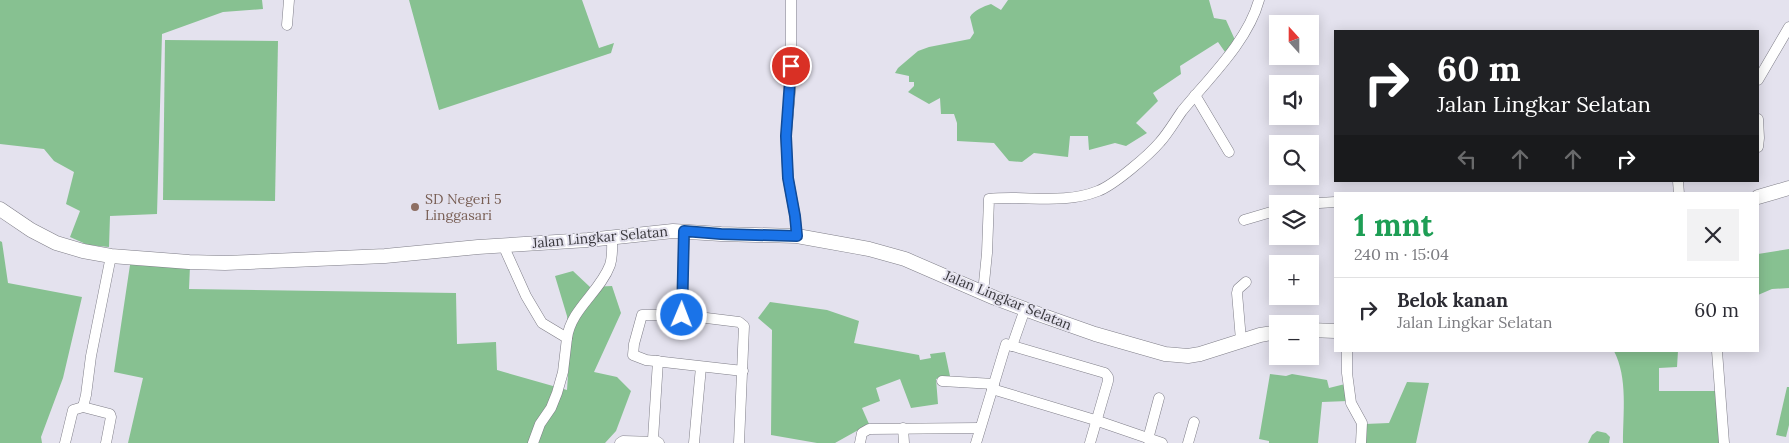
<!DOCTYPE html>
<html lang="id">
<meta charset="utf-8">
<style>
body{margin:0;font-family:Lora,serif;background:#f2f2f3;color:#2b2b33;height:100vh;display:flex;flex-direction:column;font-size:19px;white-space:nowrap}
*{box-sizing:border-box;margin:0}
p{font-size:16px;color:#7c7c81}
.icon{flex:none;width:28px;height:28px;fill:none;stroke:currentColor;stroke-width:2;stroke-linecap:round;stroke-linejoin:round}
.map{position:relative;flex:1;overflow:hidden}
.side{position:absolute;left:1334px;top:192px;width:425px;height:160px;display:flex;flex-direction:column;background:#fff;border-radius:0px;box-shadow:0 2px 12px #0003}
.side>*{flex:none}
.hud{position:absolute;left:1334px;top:30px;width:425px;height:152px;border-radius:0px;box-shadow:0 2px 12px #0003;background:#202124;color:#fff;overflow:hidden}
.needle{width:32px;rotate:339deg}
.tools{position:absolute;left:1269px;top:15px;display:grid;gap:10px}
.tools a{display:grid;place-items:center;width:50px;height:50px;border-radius:0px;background:#fff;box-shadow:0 2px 12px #0003;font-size:25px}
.pin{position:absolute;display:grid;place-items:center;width:42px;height:42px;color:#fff;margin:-21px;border:2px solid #fff;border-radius:50%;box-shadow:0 1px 5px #0007}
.me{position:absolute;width:55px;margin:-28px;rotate:1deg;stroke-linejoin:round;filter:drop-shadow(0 0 4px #0008)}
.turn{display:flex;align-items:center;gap:18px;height:105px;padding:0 20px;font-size:22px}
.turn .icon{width:65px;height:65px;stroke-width:2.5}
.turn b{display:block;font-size:35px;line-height:42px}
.lanes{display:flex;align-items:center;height:48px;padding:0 20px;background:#0003;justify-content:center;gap:25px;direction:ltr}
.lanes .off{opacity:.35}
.round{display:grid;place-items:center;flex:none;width:52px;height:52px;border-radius:0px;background:#f2f2f3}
.summary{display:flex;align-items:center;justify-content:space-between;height:85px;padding:0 20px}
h1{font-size:30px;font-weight:800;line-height:38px;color:#1e9e55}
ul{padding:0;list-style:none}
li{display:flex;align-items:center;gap:15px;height:65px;padding:0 20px;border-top:1px solid #e1e1e2}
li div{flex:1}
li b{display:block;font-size:19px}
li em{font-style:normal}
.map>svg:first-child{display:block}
.green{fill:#87c191}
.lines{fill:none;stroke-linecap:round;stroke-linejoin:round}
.street-casing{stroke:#7f7e88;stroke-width:11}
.secondary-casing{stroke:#7f7e88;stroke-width:15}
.street{stroke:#fff;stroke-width:10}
.secondary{stroke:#fff;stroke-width:14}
.route-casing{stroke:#114b97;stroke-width:12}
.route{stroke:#1a73e8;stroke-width:9}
.education-dot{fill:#8d6e63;stroke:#e4e2ee;stroke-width:2}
.labels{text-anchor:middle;stroke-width:4;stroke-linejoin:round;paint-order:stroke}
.education-label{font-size:14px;fill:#785e54;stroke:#e4e2ee;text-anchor:start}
.street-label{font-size:14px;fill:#38373c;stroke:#e4e2ee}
</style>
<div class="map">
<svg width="1789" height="443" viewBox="0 0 1789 443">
<rect width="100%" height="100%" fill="#e4e2ee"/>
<!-- green -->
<g class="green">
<polygon points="0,0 262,0 263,9 223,12 162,34 157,214 110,216 109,247 88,245 70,237 80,211 66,204 74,172 54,161 44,149 0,144"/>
<polygon points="409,0 582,0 599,48 614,43 611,53 439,110"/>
<path d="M1008,0H1209L1214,18L1226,20L1235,40L1225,52L1218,42L1180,66L1181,74L1153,93L1158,101L1136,123L1147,133L1126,146L1115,143L1089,150L1088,136H1070L1068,157L1034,153L1022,162L1009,161L994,143L957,141V123L954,114H941L940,98L929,104L908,92L914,86V82H909V76L895,73L898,68L918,51L929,47L970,39L974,33L970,17C973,11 984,6 991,4L1001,10Z"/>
<polygon points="165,40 278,41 275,201 163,200"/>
<polygon points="0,241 2,242 8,283 82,297 63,378 41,437 42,443 0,443"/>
<polygon points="1789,249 1789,288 1772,289 1758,295 1758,254"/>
<polygon points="130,265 190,266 189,289 456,293 457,344 496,342 497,370 567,390 570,344 567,316 555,276 573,271 590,287 612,286 621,313 594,372 617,377 631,391 616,431 605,443 128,443 143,378 114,372"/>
<polygon points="770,302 827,310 859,321 854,343 919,355 920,360 931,358 930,354 945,352 950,376 936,379 938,404 911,408 900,379 876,388 880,401 862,408 869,424 835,443 817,443 771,435 772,330 758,318"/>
<path d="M1614,351H1678L1677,367L1659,368V391H1718L1719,443H1623C1623,413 1628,378 1614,351Z"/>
<polygon points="1270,374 1286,376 1292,374 1327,380 1329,388 1345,384 1348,401 1322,402 1318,443 1269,443 1269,441 1259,439"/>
<polygon points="1407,382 1429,383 1416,443 1362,443 1365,424 1389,423"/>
<polygon points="1787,387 1789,387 1789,425 1786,437 1776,435"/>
<polygon points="1597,431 1606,433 1610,437 1609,443 1588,443 1592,435"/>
</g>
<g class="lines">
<!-- street casing -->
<g class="street-casing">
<g id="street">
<polyline points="791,0 791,82 786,137 788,178 795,216 797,236"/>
<polyline points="287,25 289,0"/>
<polyline points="1758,80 1789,27"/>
<polyline points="1195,95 1229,152"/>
<polyline points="1758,119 1759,138 1758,147"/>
<polyline points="1678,181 1679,194"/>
<polyline points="1304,204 1335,202"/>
<polyline points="1244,220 1278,210"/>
<polyline points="684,231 682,315 739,322 744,326 739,443"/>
<polyline points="503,245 526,296 542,323 567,338 563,372 557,393 551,408 540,424 533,443"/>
<path d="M983,293L987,253L989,199C1025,195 1063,205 1098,191C1114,185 1149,155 1160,142C1168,133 1175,121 1182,111C1209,78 1248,41 1259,0"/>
<polyline points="682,315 642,315 634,344 633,355 646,360 743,371"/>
<path d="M567,338C571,309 600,292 610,265C613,256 612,246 612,238"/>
<polyline points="1241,340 1237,293 1238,289 1246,282"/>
<polyline points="1012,346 1025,309"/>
<polyline points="1347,351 1347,373 1351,403 1362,423 1361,443"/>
<polyline points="1717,351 1724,443"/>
<polyline points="658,361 653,439 659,443"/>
<polyline points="942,381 994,384"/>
<polyline points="992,389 1095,420 1162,443"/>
<polyline points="83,407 86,395 91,356 111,256"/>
<polyline points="903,428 904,443"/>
<polyline points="1148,439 1159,398"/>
<polyline points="65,443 73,410 83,407 110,414 111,417 106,443"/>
<polyline points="620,443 623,441 656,442"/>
<polyline points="694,443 701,367"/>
<polyline points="860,443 862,433 869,429 980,428"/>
<polyline points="976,443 1006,344 1105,373 1108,377 1108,381 1090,443"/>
<polyline points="1188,443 1194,422"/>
</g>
</g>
<!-- secondary casing -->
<g class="secondary-casing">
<g id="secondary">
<polyline points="1758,197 1789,188"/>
<polyline points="0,209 31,230 56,243 83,251 111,256 189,262 225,263 385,256 478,247 588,240 673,231 721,234 797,236 869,249 905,259 995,298 1041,315 1095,334 1165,354 1188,356 1200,354 1260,335 1278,332"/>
<polyline points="1310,330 1335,331"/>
</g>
</g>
<!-- street -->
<use href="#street" class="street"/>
<!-- secondary -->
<use href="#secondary" class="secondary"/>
</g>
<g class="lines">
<!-- route casing -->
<g class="route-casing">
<polyline id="route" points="682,315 684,231 721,234 797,236 795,216 788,178 786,136 791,66"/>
</g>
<!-- route -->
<use href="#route" class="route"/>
</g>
<!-- markers -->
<circle class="education-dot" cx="415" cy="207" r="5"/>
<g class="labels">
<!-- education labels -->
<g class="education-label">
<text x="425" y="204">SD Negeri 5<tspan x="425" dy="16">Linggasari</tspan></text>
</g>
<!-- street labels -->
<g class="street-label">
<text transform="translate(600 237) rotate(-5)" y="5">Jalan Lingkar Selatan</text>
<text transform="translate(1008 300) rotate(22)" y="5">Jalan Lingkar Selatan</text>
</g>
</g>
</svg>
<div class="tools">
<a><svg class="needle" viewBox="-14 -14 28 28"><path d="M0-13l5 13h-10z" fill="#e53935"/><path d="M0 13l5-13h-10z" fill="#7c7c81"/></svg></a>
<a><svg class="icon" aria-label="sound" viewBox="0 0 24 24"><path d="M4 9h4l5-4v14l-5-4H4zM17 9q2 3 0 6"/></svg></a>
<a><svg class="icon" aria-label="search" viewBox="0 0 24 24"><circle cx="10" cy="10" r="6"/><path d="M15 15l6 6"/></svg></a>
<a><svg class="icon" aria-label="layers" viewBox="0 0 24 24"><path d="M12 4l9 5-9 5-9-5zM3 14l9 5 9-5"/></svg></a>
<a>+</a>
<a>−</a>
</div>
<div class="pin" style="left:791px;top:66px;background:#d93025"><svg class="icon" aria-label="arrive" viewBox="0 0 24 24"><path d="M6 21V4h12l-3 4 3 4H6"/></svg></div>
<svg class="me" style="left:682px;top:315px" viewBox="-20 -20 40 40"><circle r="17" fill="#1a73e8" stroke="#fff" stroke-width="3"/><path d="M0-11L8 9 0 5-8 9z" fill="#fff"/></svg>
<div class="hud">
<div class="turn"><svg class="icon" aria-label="right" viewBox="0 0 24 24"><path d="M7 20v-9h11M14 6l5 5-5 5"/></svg><div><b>60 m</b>Jalan Lingkar Selatan</div></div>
<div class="lanes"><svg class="icon off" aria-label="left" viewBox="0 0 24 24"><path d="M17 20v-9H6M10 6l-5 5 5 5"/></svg><svg class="icon off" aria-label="ahead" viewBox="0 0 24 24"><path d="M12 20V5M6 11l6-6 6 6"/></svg><svg class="icon off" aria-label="ahead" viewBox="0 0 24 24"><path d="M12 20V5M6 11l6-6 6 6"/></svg><svg class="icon" aria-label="right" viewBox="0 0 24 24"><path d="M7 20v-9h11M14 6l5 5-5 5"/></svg></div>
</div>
<section class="side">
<div class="summary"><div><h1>1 mnt</h1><p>240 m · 15:04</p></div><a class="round"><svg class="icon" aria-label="close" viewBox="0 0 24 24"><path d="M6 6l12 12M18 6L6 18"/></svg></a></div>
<ul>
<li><svg class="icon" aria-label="right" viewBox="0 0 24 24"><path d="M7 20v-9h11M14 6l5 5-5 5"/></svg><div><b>Belok kanan</b><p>Jalan Lingkar Selatan</p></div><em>60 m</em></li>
</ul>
</section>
</div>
